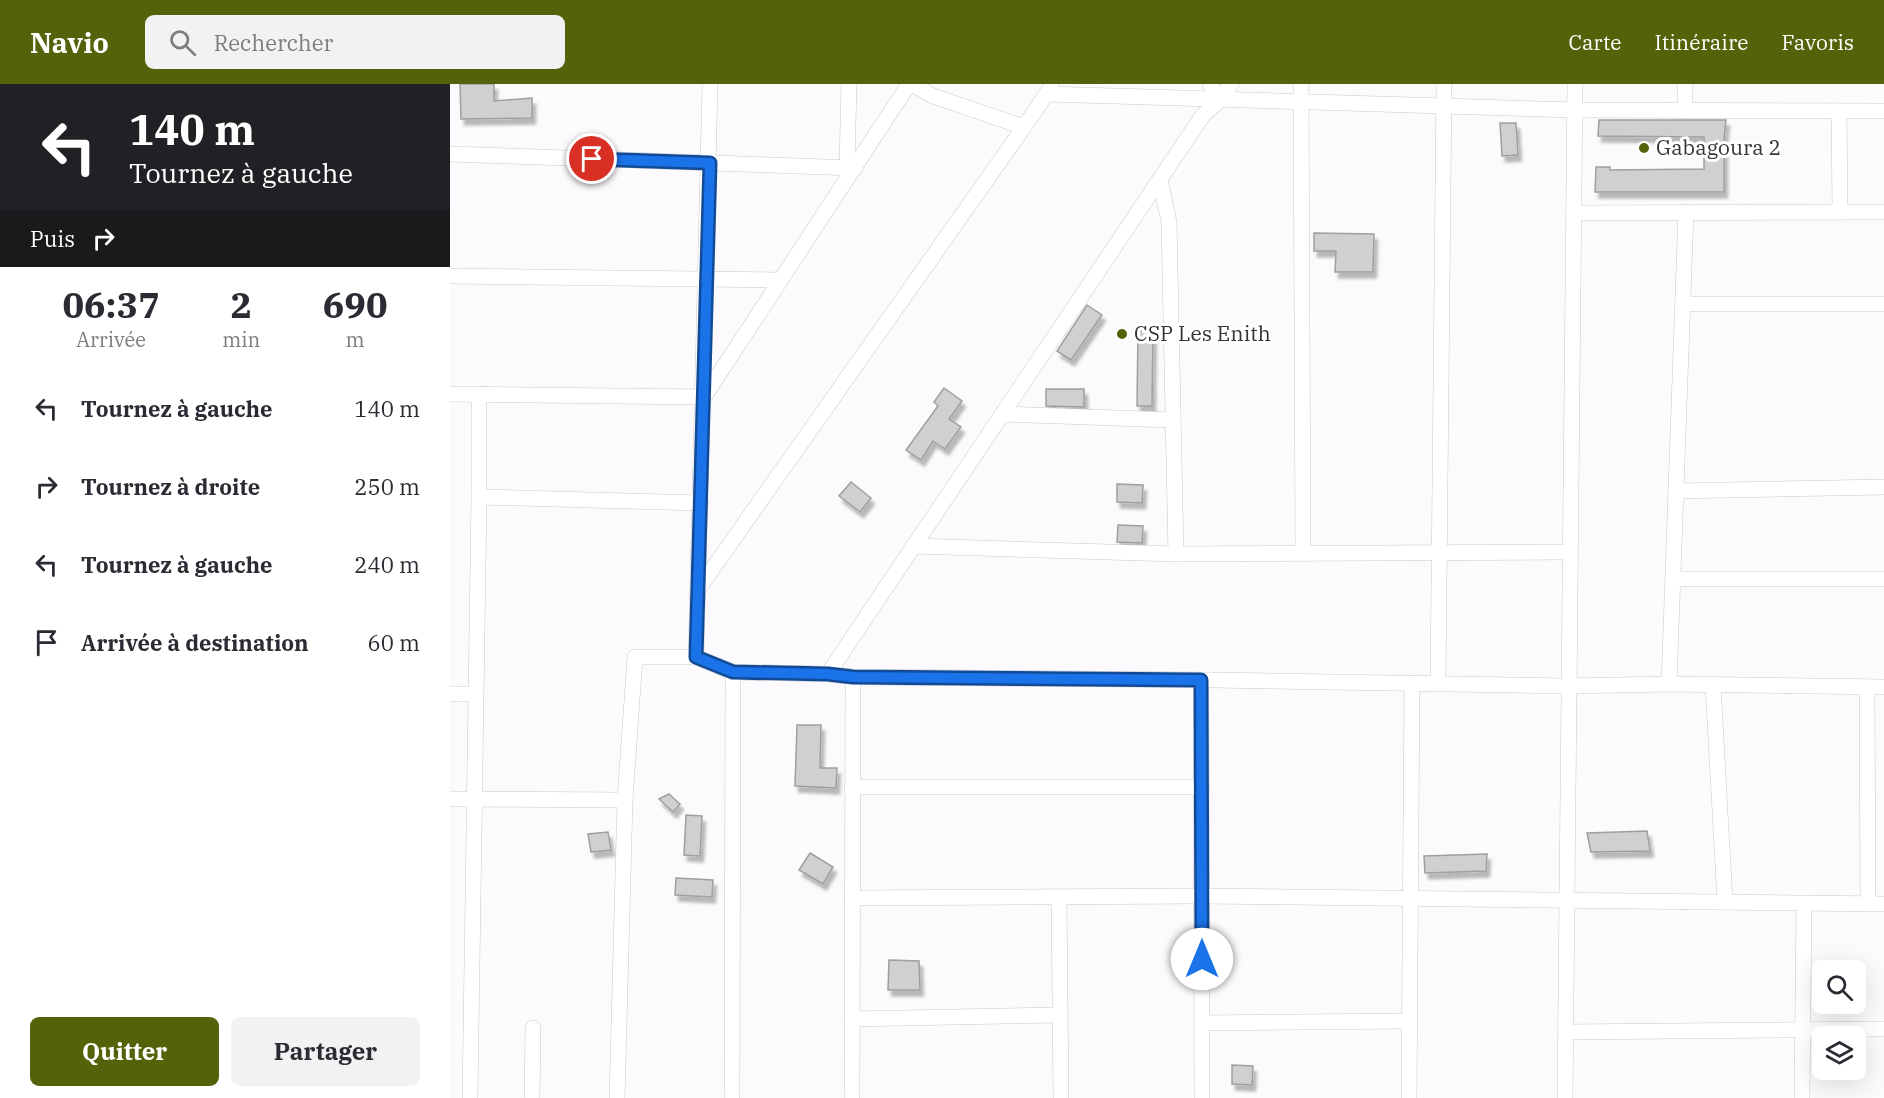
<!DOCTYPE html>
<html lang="fr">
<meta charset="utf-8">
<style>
body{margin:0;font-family:"IBM Plex Serif",serif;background:#f2f2f3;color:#2b2b33;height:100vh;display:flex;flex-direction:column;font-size:22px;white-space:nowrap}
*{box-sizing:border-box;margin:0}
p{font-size:20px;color:#7c7c81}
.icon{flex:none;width:33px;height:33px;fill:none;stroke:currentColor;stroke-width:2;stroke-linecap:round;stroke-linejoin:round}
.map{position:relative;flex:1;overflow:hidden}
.panel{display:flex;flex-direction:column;background:#fff;width:450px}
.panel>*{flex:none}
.guide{background:#202124;color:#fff;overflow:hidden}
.tools{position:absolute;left:1362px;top:876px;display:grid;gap:12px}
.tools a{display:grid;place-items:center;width:54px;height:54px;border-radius:9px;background:#fff;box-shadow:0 6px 24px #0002;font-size:30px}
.pin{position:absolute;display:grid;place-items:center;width:51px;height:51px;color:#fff;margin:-26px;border:3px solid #fff;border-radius:50%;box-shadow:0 2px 6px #0007}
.me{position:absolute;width:66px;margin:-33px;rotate:0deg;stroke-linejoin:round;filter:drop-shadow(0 0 4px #0008)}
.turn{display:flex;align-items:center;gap:21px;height:126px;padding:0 30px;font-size:27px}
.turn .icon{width:78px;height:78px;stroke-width:2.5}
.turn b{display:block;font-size:42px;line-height:51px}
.then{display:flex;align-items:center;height:57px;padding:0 30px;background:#0003;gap:12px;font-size:22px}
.eta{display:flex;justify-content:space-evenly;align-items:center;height:102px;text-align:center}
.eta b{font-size:36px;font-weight:700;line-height:42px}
.button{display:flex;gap:12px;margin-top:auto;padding:12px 30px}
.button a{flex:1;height:69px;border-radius:9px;background:#53630a;color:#fff;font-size:24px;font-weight:700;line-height:69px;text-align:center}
.button a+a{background:#f2f2f3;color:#2b2b33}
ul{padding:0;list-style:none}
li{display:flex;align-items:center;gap:18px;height:78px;padding:0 30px}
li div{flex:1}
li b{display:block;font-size:22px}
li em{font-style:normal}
header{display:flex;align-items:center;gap:36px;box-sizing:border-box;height:84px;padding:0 30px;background:#53630a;color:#fff}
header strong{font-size:28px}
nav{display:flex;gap:33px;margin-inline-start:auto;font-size:21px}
.search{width:420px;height:54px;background:#f2f2f3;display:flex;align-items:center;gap:15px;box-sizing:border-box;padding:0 21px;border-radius:9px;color:#7c7c81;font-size:22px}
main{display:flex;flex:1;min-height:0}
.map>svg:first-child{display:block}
.building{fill:#d2cfd1;stroke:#a19ea1;stroke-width:1.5;filter:url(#shadow)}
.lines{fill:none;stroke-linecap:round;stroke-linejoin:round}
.street-casing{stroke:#cbc8ca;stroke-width:16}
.street{stroke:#fff;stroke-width:15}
.route-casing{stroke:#114b97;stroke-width:15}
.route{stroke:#1a73e8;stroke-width:10}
.poi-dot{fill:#53630a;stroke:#fff;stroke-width:2}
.labels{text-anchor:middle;stroke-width:6;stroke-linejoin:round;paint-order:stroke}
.poi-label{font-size:21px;fill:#363536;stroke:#fff;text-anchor:start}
</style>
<header>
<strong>Navio</strong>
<div class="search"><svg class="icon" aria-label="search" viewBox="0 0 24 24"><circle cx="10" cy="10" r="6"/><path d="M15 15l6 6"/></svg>Rechercher</div>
<nav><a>Carte</a><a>Itinéraire</a><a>Favoris</a></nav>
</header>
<main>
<section class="panel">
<div class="guide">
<div class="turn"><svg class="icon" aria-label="left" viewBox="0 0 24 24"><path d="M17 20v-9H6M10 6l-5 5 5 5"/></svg><div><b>140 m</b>Tournez à gauche</div></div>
<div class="then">Puis<svg class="icon" aria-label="right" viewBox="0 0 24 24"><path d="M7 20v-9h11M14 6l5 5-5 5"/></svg></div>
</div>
<div class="eta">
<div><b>06:37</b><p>Arrivée</p></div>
<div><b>2</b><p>min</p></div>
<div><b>690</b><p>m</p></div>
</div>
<ul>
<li><svg class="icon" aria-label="left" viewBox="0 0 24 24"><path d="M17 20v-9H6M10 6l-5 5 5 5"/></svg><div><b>Tournez à gauche</b></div><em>140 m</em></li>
<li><svg class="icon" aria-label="right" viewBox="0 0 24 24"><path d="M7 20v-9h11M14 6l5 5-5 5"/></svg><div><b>Tournez à droite</b></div><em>250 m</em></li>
<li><svg class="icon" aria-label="left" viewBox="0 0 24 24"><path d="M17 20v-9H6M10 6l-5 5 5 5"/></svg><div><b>Tournez à gauche</b></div><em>240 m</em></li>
<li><svg class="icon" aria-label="arrive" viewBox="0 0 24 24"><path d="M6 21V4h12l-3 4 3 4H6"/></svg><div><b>Arrivée à destination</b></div><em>60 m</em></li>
</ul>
<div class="button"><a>Quitter</a><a>Partager</a></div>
</section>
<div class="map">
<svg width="1434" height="1014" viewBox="0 0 1434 1014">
<defs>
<filter id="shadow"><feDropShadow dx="3.5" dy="6" stdDeviation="1.5" flood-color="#0004"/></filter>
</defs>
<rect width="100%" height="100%" fill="#fdfafd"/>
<!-- building -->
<g class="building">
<polygon points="10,0 44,0 44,17 82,14 82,34 11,35"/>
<polygon points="1149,36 1276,36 1274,54 1274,108 1145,108 1146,83 1160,83 1160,86 1254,85 1254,53 1148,52"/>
<polygon points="1050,39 1066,39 1068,71 1052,72"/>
<polygon points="864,149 924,150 923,188 885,188 886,167 864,167"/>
<polygon points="637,221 652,231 621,276 607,267"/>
<polygon points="688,247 703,247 702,322 687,322"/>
<polygon points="494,304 512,317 499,335 511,343 495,365 483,357 471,376 456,366 488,322 484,318"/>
<polygon points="596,305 634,305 634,323 596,322"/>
<polygon points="401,398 421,414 410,428 389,412"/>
<polygon points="667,400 693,401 692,419 667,418"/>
<polygon points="668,441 693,442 692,459 667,458"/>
<polygon points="347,641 371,641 370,684 387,684 386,704 345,702"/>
<polygon points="219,710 230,720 223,728 209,715"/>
<polygon points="236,731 252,732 250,772 234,771"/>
<polygon points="1197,747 1200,767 1141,768 1137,749"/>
<polygon points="158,748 161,766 141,768 138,750"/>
<polygon points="360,769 383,783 373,800 349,786"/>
<polygon points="1037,770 1036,787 975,789 974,772"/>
<polygon points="226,794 263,796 262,813 225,811"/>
<polygon points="439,876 469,877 470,906 438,906"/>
<polygon points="782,981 803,982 802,1001 782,1000"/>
</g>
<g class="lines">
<!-- street casing -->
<g class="street-casing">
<g id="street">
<polyline points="462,0 483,12 574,43"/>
<polyline points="760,0 770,16"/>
<polyline points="851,0 853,469"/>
<polyline points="596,10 1125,26 1434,27"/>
<polyline points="1235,27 1235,0"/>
<polyline points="1389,27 1390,128"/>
<polyline points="0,70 405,84"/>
<polyline points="397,83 399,0"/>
<polyline points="710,95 719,138 726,470"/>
<polyline points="1124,129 1434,128"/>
<polyline points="0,192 331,196"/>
<polyline points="1233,220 1434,220"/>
<polyline points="0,310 254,313 459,0"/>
<polyline points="552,330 723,336"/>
<polyline points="1226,407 1434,403"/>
<polyline points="29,413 251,419"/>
<polyline points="463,462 726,470 1120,468"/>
<polyline points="1223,495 1434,495"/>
<polyline points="249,504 574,43 601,3"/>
<polyline points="246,573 260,0"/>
<polyline points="378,590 753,31 770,16 781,0"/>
<polyline points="751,596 752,1014"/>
<polyline points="988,600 994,0"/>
<polyline points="1219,600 1236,128"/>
<polyline points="1263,601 1275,818"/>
<polyline points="1417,603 1418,820"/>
<polyline points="0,610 25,610"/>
<polyline points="402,703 752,703"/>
<polyline points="0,715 175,716"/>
<polyline points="609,813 611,1014"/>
<polyline points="402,814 752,812 1434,820"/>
<polyline points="402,935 610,931"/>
<polyline points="752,939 959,937"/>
<polyline points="1116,948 1434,945"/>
<polyline points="20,1014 29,413 29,310"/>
<polyline points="82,1014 83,944"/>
<polyline points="167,1014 175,716 185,573 246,573 283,588 378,590 403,593 763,596 1118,602 1219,600 1434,603"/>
<polyline points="282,1014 283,588"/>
<polyline points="402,1014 403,593"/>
<polyline points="959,1014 962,599"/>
<polyline points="1115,1014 1125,0"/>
<polyline points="1352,1014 1354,819"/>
</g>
</g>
<!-- street -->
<use href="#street" class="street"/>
</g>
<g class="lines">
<!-- route casing -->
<g class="route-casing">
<polyline id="route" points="142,75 260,79 246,573 283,588 378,590 403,593 751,596 752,875"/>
</g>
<!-- route -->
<use href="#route" class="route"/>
</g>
<!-- markers -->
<g class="poi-dot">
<circle cx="1194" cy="64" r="6"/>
<circle cx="672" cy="250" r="6"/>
</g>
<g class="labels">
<!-- poi labels -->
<g class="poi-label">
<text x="1206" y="71">Gabagoura 2</text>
<text x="684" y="257">CSP Les Enith</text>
</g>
</g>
</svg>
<div class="tools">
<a><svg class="icon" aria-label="search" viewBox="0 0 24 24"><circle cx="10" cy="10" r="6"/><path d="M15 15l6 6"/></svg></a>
<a><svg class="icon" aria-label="layers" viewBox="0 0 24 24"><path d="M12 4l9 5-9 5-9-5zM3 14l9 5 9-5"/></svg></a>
</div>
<div class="pin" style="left:142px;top:75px;background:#d93025"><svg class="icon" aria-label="arrive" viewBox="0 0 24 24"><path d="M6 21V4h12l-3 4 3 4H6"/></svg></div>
<svg class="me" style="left:752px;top:875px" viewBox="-20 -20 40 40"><circle r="19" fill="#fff"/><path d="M0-13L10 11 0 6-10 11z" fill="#1a73e8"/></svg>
</div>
</main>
